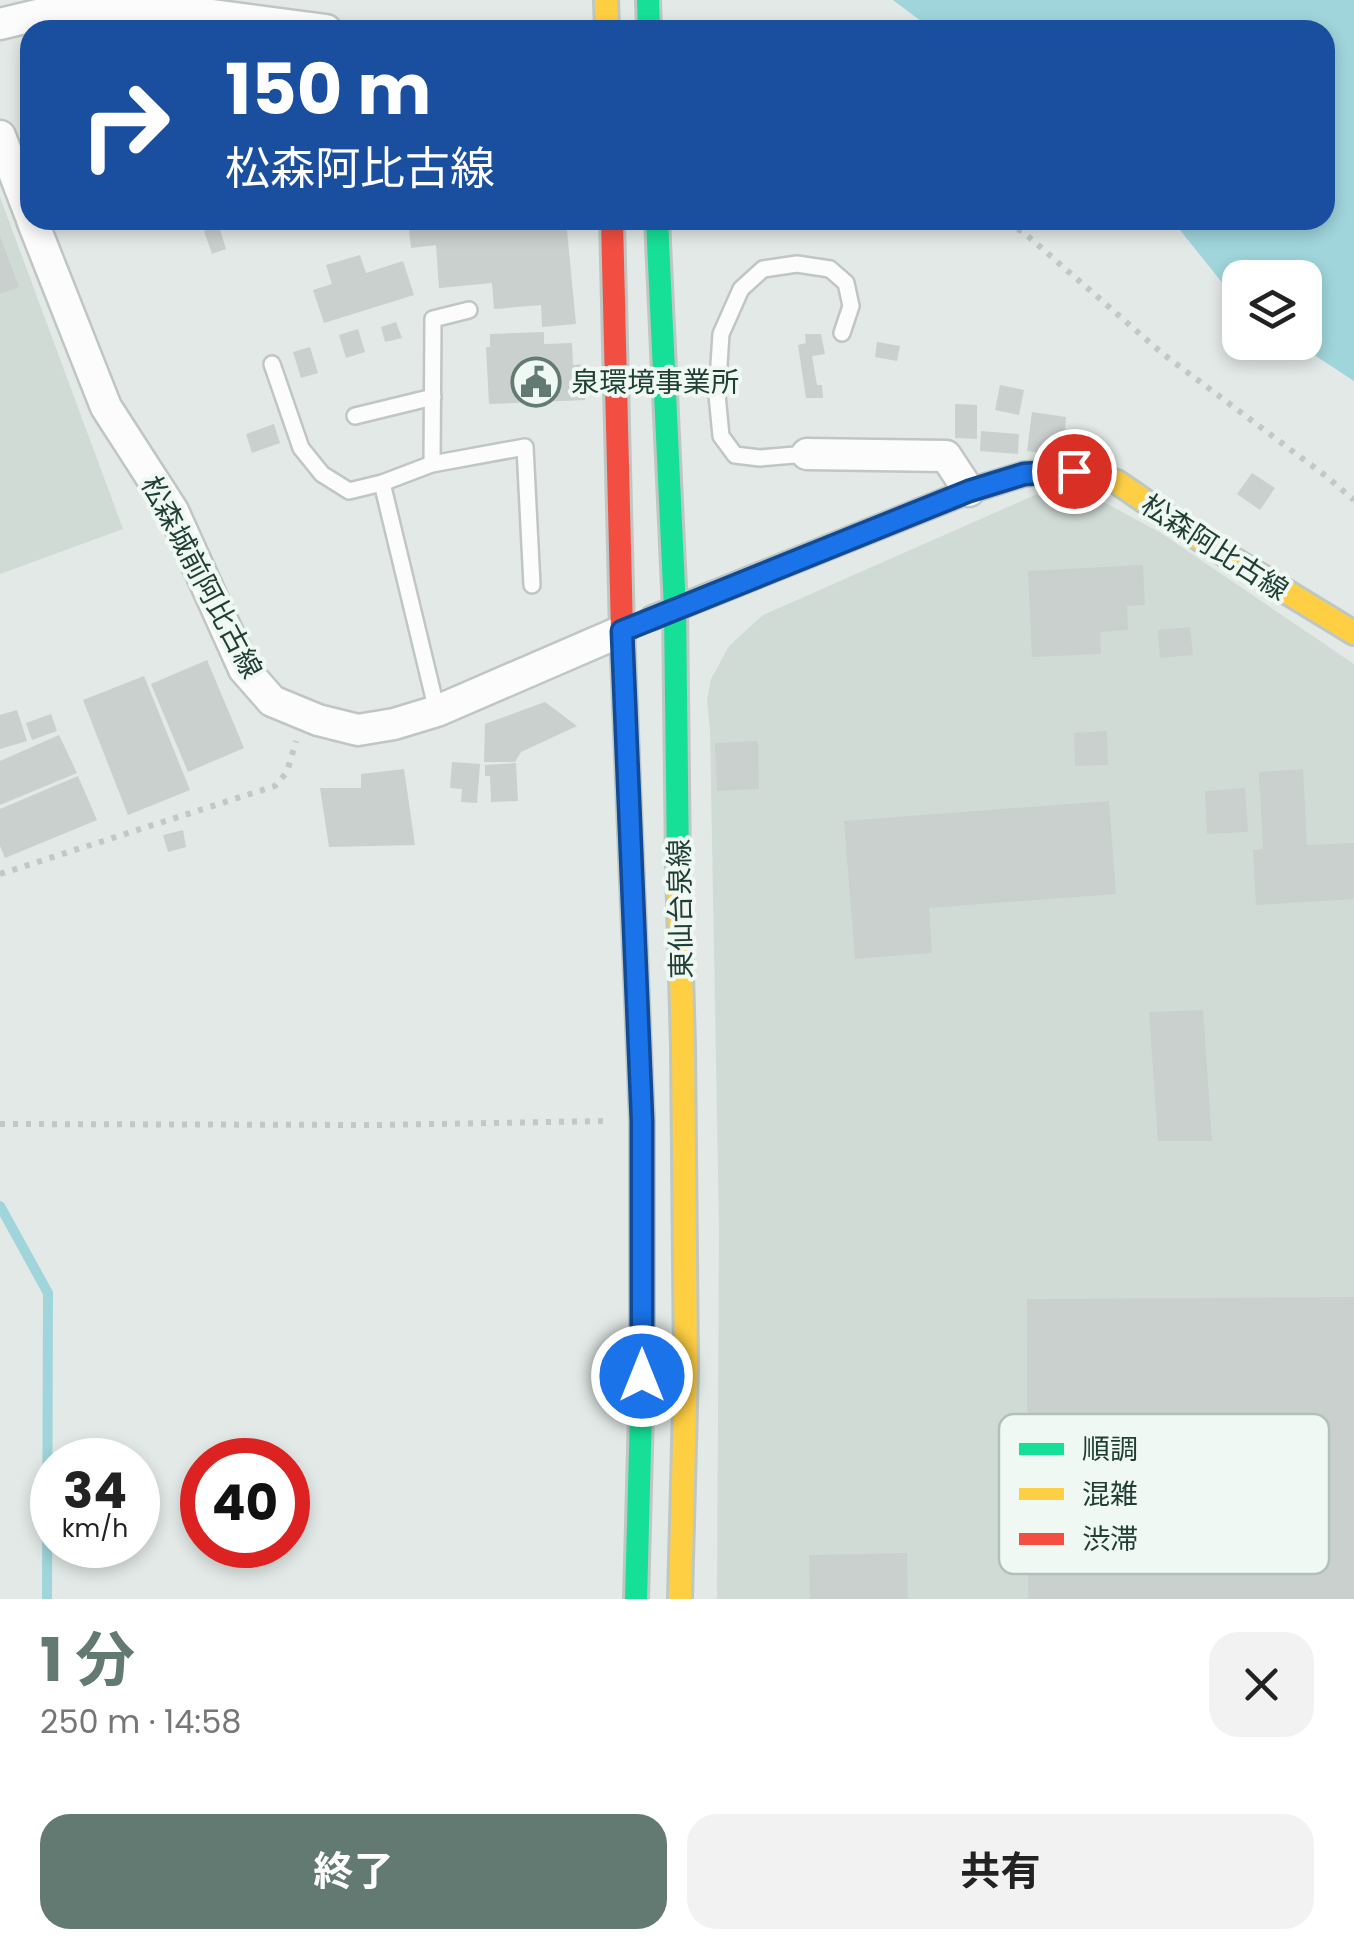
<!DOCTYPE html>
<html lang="ja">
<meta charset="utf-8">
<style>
body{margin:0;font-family:Poppins,"Noto Sans JP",sans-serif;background:#f2f2f2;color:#222;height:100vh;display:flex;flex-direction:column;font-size:38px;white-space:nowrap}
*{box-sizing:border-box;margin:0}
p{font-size:32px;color:#767676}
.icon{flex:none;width:55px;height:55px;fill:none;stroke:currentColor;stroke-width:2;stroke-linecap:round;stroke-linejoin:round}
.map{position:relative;height:1599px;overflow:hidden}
.sheet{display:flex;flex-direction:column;background:#fff;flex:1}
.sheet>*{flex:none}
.hud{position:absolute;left:20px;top:20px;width:1315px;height:210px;border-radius:30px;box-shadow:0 5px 15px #0003;background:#1a4fa0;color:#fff;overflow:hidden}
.buttons{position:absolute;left:1222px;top:260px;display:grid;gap:20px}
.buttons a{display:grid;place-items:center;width:100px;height:100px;border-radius:20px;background:#fff;box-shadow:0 5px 15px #0003;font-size:50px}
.speed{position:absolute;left:30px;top:1438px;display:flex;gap:20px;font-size:50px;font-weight:700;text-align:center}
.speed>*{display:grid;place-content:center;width:130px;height:130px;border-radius:50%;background:#fff;box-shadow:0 5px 15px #0003;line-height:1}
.speed small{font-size:25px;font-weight:400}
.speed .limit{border:15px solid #d22;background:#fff;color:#111}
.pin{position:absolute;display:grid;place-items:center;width:85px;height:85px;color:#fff;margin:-42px;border:5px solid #fff;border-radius:50%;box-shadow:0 2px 10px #0007}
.me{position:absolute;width:110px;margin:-55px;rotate:0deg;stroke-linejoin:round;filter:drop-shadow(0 0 8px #0008)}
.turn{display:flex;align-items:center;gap:35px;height:210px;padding:0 40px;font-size:45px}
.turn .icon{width:130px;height:130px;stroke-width:2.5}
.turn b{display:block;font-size:70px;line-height:85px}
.round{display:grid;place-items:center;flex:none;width:105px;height:105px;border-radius:30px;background:#f2f2f2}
.headline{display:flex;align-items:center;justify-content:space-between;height:170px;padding:0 40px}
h1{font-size:60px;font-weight:700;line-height:75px;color:#637a72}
.button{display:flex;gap:20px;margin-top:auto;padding:20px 40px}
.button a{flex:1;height:115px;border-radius:30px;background:#637a72;color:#fff;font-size:40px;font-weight:700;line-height:115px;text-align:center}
.button a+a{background:#f2f2f2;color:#222}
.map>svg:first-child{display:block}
.built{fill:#d0dbd6}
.water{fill:#9fd5db}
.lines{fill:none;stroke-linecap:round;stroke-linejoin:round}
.stream{stroke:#9fd5db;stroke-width:10}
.building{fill:#cad0cd}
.lane-casing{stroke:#bfc6c3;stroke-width:20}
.street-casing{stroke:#bfc6c3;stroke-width:35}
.fast-casing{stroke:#bec7c3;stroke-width:28}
.slow-casing{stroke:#bec7c3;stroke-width:28}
.jam-casing{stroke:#bec7c3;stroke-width:28}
.path{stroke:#bfc9c5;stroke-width:6;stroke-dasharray:5 8;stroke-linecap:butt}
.lane{stroke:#fbfcfb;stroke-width:15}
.street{stroke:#fbfcfb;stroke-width:30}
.fast{stroke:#16e098;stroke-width:22}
.slow{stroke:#ffcf43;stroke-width:22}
.jam{stroke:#f24e42;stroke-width:22}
.route-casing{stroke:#114b97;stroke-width:25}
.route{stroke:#1a73e8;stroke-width:18}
.labels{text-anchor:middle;stroke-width:8;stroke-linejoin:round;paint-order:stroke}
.poi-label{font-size:28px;fill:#1f3e34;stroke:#f0f8f4;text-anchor:start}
.street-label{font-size:28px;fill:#1f3e34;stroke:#f0f8f4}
.key{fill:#f0f8f4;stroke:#b1c0ba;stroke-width:2.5}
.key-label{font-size:28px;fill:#1f3e34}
</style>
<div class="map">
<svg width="1354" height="1599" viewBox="0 0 1354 1599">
<rect width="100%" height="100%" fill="#e2e9e6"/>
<!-- built -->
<g class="built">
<polygon points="0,197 123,529 0,574"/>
<polygon points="1069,490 1100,500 1161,533 1354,664 1354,1599 717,1599 719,1228 710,729 707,700 711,679 729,646 763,615 1035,495"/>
</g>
<!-- water -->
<polygon class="water" points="893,0 1354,0 1354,381 1296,343 1305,342 1305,278 1240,278 1240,305 1172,220 1325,220 1325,30 957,30 925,24"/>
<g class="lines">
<!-- stream -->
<polyline class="stream" points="0,1206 48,1293 47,1599"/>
</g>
<!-- building -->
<g class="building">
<polygon points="408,220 566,220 576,324 542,327 541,305 494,309 492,283 439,288 436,245 411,248"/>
<polygon points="219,226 226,249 212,254 204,231"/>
<polygon points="0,236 19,287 0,294"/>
<polygon points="360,255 366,273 403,261 414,295 324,323 313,290 332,284 326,265"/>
<polygon points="396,322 402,338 385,342 381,327"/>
<polygon points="358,329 365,352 346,358 339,335"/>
<polygon points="544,332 544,344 572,343 573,365 584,364 585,400 489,404 486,347 490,347 490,334"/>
<polygon points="805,334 821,334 825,354 812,356 817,385 822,385 823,398 806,398 798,345 806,343"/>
<polygon points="877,342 900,346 897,361 875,357"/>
<polygon points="310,347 318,373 301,378 293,352"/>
<polygon points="1000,385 1024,390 1019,415 995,410"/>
<polygon points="955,404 977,405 977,439 955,438"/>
<polygon points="1032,412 1066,417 1065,429 1072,430 1069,457 1027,451"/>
<polygon points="274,424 280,443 252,453 246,434"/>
<polygon points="981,431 1019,434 1018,454 980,451"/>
<polygon points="1252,473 1275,488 1260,510 1237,494"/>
<polygon points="1143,565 1145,605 1127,606 1128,630 1100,632 1101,654 1032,657 1028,571"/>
<polygon points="1190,627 1193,655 1160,658 1158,630"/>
<polygon points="207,660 244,748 188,772 151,684"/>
<polygon points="144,676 190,790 128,815 83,700"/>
<polygon points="545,702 577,726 521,752 515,762 484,762 485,724"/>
<polygon points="17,710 27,741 0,749 0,715"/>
<polygon points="51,714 57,731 32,740 26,723"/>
<polygon points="1107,731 1108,765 1075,766 1074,733"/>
<polygon points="59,735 77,773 0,805 0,761"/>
<polygon points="758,741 759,789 717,791 715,743"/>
<polygon points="452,762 480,764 477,803 461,802 462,789 450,788"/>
<polygon points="516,763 518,801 491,802 490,776 485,776 485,765"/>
<polygon points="404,769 415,845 329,847 320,788 361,788 361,774"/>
<polygon points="1303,769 1307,845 1354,843 1354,899 1256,905 1253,850 1263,849 1259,772"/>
<polygon points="78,776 97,820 5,858 0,846 0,809"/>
<polygon points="1245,788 1248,832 1207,834 1205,791"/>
<polygon points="1109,801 1116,894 929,908 932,953 855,959 844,821"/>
<polygon points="183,830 186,847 168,852 163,835"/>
<polygon points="1203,1010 1212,1141 1158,1141 1149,1012"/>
<polygon points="1354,1297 1354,1599 1028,1599 1027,1299"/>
<polygon points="907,1553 908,1599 810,1599 809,1555"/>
</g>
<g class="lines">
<!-- lane casing -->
<g class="lane-casing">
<g id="lane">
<polyline points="272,364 301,448 322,474 349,491 382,483"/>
<polyline points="355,416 433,397"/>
<polyline points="807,454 760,458 735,455 721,436 717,395 721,334 741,289 763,269 797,264 830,269 846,283 851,306 842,333"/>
<polyline points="432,464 433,319 469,310"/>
<polyline points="437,711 382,483 432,464 525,447 532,585"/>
</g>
</g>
<!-- street casing -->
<g class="street-casing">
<g id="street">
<polyline points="0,24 50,12 158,8 326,30"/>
<polyline points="0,136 30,214"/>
<polyline points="32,220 106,407 173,511 244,669 272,701 318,720 358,730 394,724 437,711 622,631"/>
<polyline points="807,454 946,456 969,491"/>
</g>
</g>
<!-- fast casing -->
<g class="fast-casing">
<g id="fast">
<polyline points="648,0 649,30"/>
<polyline points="657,220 675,609 678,866"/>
<polyline points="630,831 642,1121 642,1376 636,1599"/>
</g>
</g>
<!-- slow casing -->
<g class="slow-casing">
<g id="slow">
<polyline points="606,0 607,30"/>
<polyline points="652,618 969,491 1024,474 1074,471 1117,482 1200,539 1354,633"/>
<polyline points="678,866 683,1046 686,1368 680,1599"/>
</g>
</g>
<!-- jam casing -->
<g class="jam-casing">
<polyline id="jam" points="612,220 622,631 630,831"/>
</g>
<!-- path -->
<g class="path">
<polyline points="993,220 1022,231 1163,354 1327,477 1354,500"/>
<polyline points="0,874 275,786 287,772 296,741"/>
<polyline points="0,1124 377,1125 609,1121"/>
</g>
<!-- lane -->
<use href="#lane" class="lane"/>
<!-- street -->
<use href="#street" class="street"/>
<!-- fast -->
<use href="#fast" class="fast"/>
<!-- slow -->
<use href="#slow" class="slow"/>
<!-- jam -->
<use href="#jam" class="jam"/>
</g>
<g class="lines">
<!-- route casing -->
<g class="route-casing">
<polyline id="route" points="642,1376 642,1121 622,631 969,491 1024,474 1074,471"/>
</g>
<!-- route -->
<use href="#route" class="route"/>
</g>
<!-- icons -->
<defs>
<g id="civic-ring" transform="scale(2.5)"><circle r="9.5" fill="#f0f8f4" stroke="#637a72" stroke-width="1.5"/><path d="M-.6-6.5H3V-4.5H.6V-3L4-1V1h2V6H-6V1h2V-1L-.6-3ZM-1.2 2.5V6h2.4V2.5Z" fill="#637a72"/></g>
</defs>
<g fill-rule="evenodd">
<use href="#civic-ring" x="536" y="382"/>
</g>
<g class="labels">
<!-- poi labels -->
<g class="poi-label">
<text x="571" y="392">泉環境事業所</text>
</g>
<!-- street labels -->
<g class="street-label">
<text transform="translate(1215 547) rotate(33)" y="10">松森阿比古線</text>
<text transform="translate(202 577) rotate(62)" y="10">松森城前阿比古線</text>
<text transform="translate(680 909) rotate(-91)" y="10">東仙台泉線</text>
</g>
</g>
<!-- legend -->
<rect x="999" y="1414" width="330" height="160" rx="15" class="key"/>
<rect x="1019" y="1443" width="45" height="12" fill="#16e098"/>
<rect x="1019" y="1488" width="45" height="12" fill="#ffcf43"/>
<rect x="1019" y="1533" width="45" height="12" fill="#f24e42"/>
<g class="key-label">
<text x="1082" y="1459">順調</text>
<text x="1082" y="1504">混雑</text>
<text x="1082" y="1549">渋滞</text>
</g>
</svg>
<div class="buttons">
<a><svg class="icon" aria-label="layers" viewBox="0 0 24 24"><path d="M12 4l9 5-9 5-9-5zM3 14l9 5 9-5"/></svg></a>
</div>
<div class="speed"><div>34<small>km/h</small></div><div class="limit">40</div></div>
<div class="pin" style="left:1074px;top:471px;background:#d93025"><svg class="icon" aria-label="arrive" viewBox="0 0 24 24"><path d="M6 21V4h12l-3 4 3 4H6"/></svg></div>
<svg class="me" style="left:642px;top:1376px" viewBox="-20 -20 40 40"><circle r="17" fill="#1a73e8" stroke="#fff" stroke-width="3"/><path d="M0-11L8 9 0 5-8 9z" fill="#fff"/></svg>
<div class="hud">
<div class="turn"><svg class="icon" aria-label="right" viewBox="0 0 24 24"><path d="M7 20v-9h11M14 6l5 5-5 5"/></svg><div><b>150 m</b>松森阿比古線</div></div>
</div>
</div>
<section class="sheet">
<div class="headline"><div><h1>1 分</h1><p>250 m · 14:58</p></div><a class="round"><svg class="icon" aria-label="close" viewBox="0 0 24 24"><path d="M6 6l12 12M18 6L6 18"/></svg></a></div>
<div class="button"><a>終了</a><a>共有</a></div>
</section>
